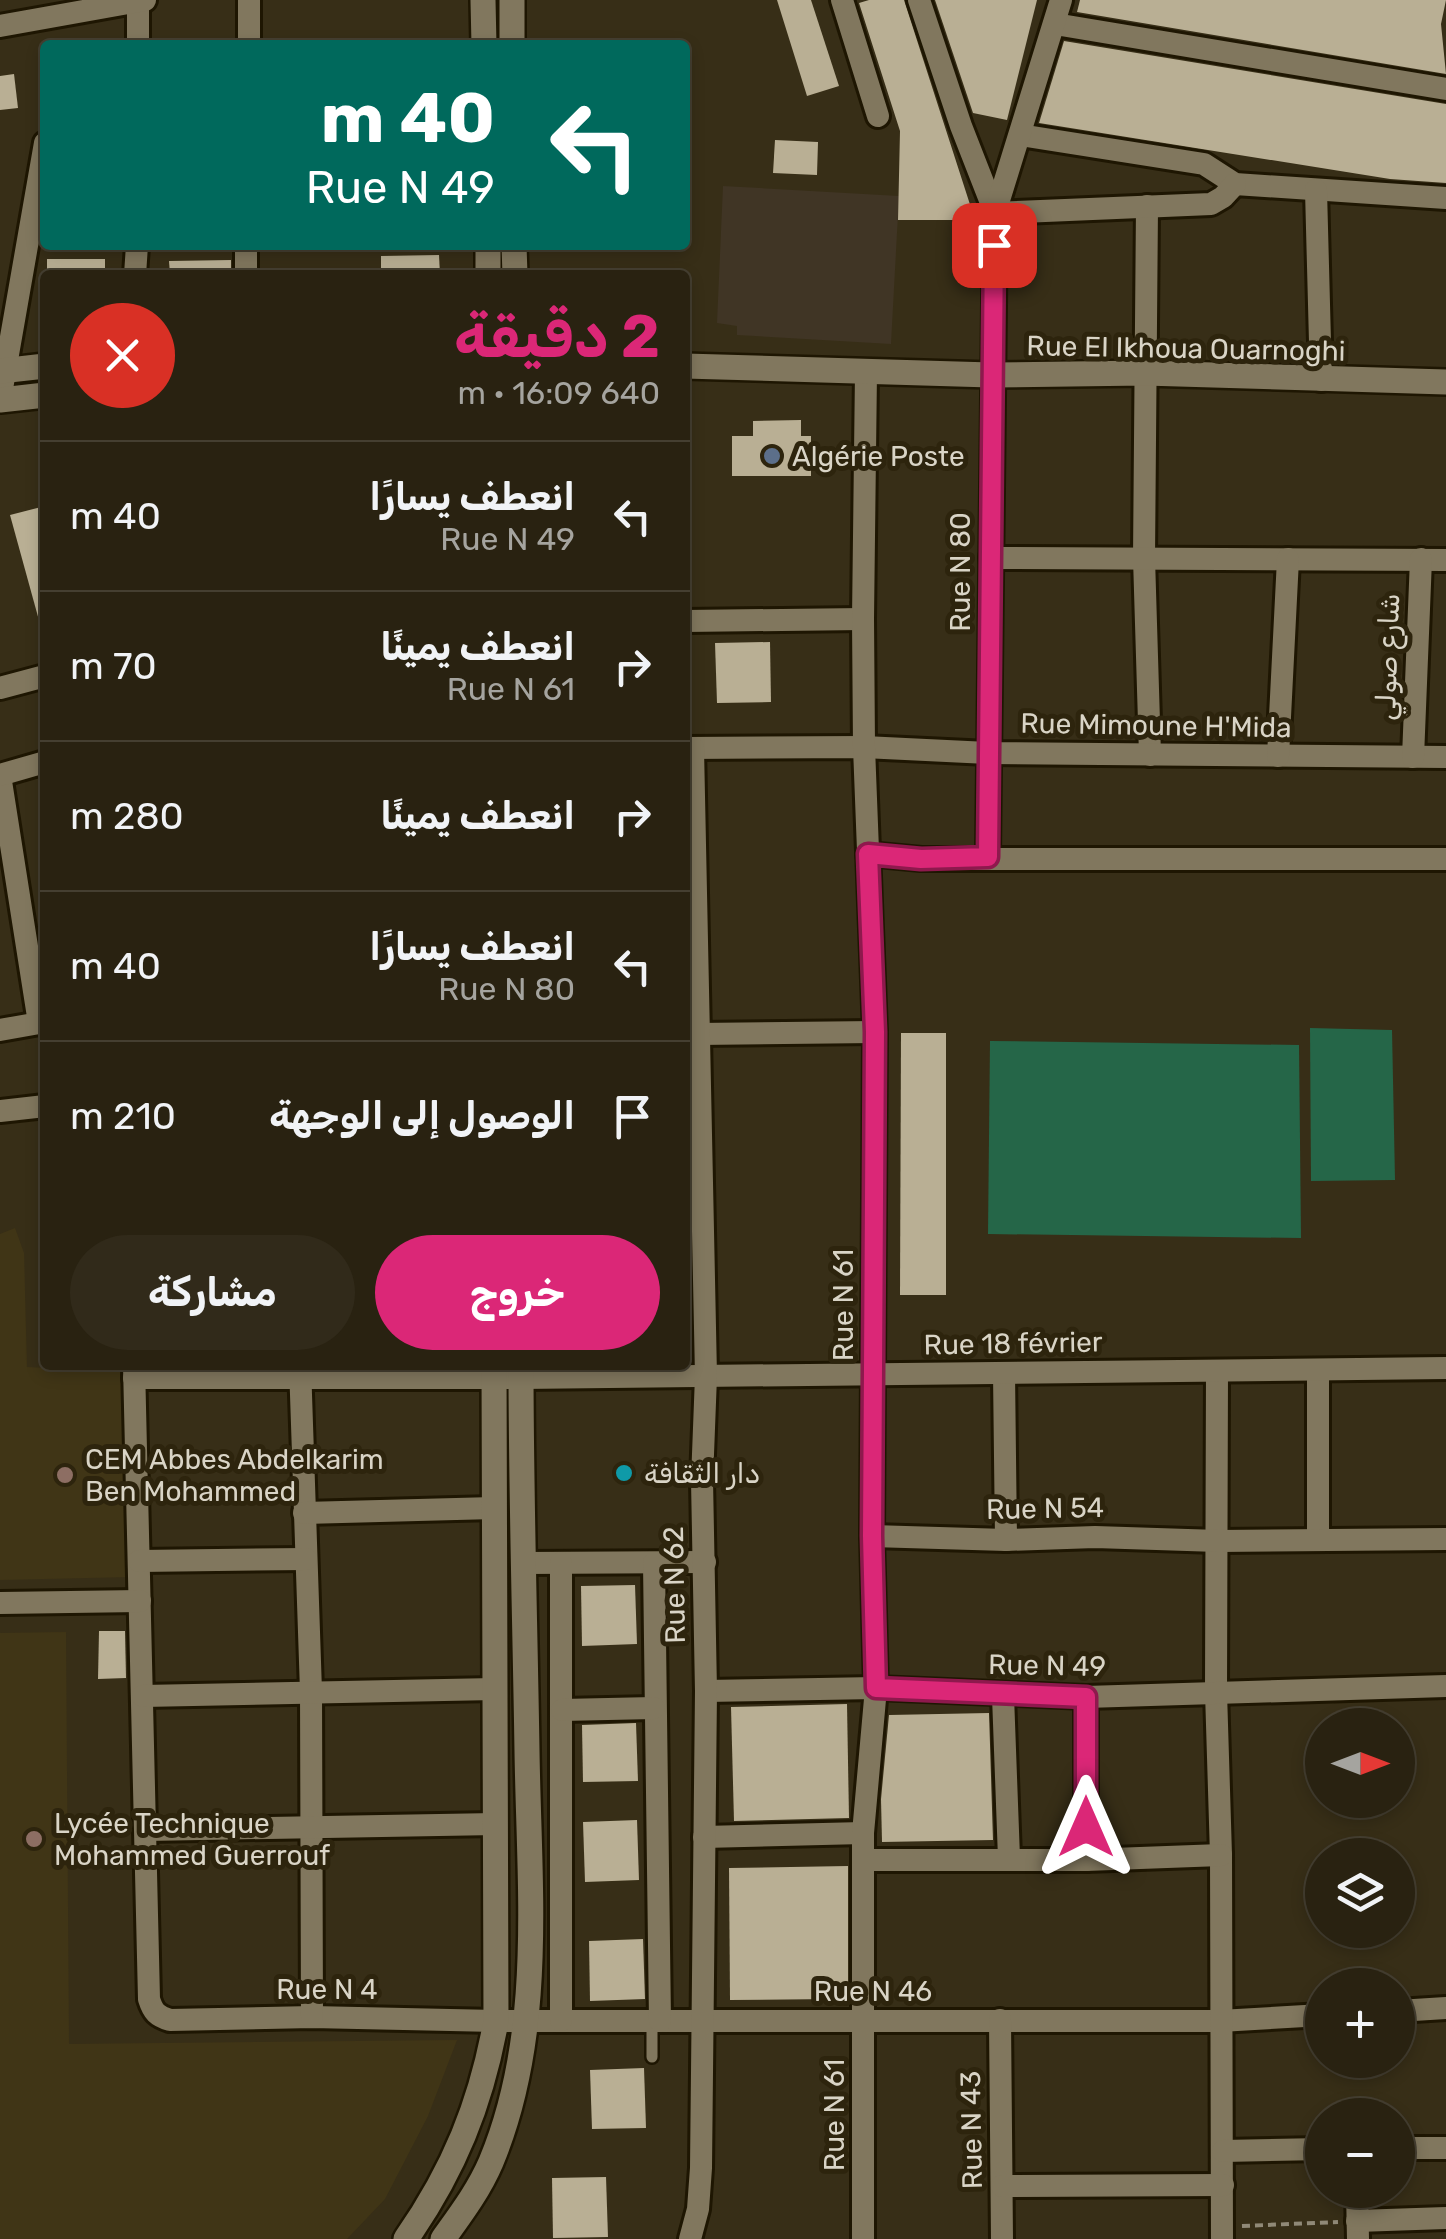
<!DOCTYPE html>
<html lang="ar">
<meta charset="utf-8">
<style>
body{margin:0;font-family:Rubik,"Noto Naskh Arabic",sans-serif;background:#312a1a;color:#f1f3f6;direction:rtl;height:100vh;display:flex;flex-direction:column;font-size:38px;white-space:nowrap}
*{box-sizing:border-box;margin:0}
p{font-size:32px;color:#a5a49f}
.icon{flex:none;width:55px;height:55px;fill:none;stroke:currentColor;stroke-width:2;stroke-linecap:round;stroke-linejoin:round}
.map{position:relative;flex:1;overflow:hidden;direction:ltr}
.side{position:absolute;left:40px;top:270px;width:650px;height:1100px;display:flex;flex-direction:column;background:#292211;border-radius:10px;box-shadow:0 5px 15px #0003,0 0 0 2px #453f31;direction:rtl}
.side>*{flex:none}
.banner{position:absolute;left:40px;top:40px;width:650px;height:210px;border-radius:10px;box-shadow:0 5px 15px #0003,0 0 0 2px #453f31;direction:rtl;background:#00695c;color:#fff;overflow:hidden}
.needle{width:65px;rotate:90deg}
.fabs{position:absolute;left:1305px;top:1708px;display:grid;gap:20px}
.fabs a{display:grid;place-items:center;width:110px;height:110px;border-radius:50%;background:#292211;box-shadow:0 5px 15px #0003,0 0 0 2px #453f31;font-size:50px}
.pin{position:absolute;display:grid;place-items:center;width:85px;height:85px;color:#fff;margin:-42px;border-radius:20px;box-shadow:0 5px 15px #0006}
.me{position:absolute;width:110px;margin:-55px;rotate:0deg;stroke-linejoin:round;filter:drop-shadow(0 0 8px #0008)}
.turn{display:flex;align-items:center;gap:35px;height:210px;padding:0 30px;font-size:45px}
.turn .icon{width:130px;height:130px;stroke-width:2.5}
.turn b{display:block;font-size:70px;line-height:85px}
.round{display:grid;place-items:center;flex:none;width:105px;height:105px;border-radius:52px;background:#312a1a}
.summary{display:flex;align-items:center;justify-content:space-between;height:170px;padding:0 30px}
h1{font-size:60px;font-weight:700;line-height:75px;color:#db2777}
.cta{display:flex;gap:20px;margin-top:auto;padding:20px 30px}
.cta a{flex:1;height:115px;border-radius:60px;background:#db2777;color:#fff;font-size:40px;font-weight:700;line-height:115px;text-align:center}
.cta a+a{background:#312a1a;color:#f1f3f6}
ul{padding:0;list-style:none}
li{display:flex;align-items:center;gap:30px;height:150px;padding:0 30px;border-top:2px solid #453f31}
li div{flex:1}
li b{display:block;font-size:38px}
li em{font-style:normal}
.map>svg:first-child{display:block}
.built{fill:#403516}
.medical{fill:#403525}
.green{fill:#256648}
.building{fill:#b9af94}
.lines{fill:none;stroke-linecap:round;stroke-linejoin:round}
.lane-casing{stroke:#1e1602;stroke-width:16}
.street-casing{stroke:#1e1602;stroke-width:28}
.secondary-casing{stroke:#1e1602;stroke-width:30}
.path{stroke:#908977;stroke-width:4;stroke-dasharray:8 5;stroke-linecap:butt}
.lane{stroke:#81775e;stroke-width:11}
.street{stroke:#81775e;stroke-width:22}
.secondary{stroke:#81775e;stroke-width:25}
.route-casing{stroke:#8e194d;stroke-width:25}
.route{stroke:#db2777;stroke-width:18}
.service-dot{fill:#5c6f8a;stroke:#2d240d;stroke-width:4}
.culture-dot{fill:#0f9aa8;stroke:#2d240d;stroke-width:4}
.education-dot{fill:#8d6e63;stroke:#2d240d;stroke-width:4}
.labels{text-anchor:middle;stroke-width:10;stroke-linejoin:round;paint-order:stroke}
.street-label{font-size:28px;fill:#d9d4c6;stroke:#2d240d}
.poi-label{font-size:28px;fill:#d9d4c6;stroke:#2d240d;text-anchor:start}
</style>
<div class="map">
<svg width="1446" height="2239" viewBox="0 0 1446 2239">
<rect width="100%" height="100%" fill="#372e17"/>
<!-- built -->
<g class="built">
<polygon points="15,1228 24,1253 27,1367 130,1372 132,1577 0,1580 0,1234"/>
<polygon points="66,1632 69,2044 457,2040 428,2116 385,2199 347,2239 0,2239 0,1633"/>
</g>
<!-- medical -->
<polygon class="medical" points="723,186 899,196 891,344 737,335 737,326 717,323"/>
<!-- green -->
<g class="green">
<polygon points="1310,1028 1392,1030 1395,1180 1311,1181"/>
<polygon points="990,1041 1299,1045 1301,1238 988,1234"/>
</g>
<!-- building -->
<g class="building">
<polygon points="777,0 811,0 839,86 807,96"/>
<polygon points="869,0 904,0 975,220 898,220 900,131 859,3"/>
<polygon points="935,0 1037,0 1007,120 973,113"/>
<polygon points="1080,0 1446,0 1441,24 1446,74 1077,12"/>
<polygon points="1064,41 1446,104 1446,183 1390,179 1039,123"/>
<polygon points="14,74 18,108 0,110 0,76"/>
<polygon points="775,140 818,142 817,175 773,173"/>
<polygon points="439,255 440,275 381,275 381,256"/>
<rect x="47" y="259" width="58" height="16"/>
<polygon points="231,260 231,275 170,275 169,261"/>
<polygon points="801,420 801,436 811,436 811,476 732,476 732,436 753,436 753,421"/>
<polygon points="45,506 45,623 40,624 10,515"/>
<polygon points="770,642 771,702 717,703 715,643"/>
<polygon points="901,1033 946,1033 946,1295 900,1295"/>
<polygon points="635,1585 637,1644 582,1646 581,1586"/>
<polygon points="99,1631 125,1631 126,1678 98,1679"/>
<polygon points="847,1704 849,1818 734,1821 731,1707"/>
<polygon points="989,1713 993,1840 882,1842 881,1799 889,1715"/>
<polygon points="636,1723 638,1781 583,1782 582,1725"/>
<polygon points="637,1820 639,1880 585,1882 583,1822"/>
<polygon points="848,1866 848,1985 834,1999 730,2000 729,1868"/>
<polygon points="643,1939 645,1999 590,2001 589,1941"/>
<polygon points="644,2068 646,2128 592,2129 590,2070"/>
<polygon points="606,2177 608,2237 553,2238 552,2178"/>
</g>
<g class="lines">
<!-- lane casing -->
<g class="lane-casing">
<polyline id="lane" points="652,2021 652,2057"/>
</g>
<!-- street casing -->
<g class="street-casing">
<g id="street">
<polyline points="138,0 138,45"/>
<polyline points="842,0 878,116"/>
<polyline points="919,0 961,126 995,213 988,857"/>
<polyline points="1055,24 1446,89"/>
<polyline points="0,26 145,0"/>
<polyline points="249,45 249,0"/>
<polyline points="1020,135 1204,164 1235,184 1446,198"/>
<polyline points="1316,190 1321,380"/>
<polyline points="1147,206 1144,558 1150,755"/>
<polyline points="995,213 1211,204 1223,197 1235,184"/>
<polyline points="995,213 1061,0"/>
<polyline points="246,245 246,275"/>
<polyline points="135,275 137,245"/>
<polyline points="0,400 45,143"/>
<polyline points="991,558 1446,560"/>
<polyline points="685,621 863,619"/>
<polyline points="0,688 45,676"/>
<polyline points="685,748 864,747 988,753 1446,757"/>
<polyline points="1278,756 1288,559"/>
<polyline points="1413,757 1421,559"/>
<polyline points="0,775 39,1023"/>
<polyline points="0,775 45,762"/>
<polyline points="868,854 921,859 1446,859"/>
<polyline points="0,1030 45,1022"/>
<polyline points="697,1034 875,1032"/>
<polyline points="0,1111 45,1106"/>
<path d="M134,1365L149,1999C153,2012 157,2016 170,2020L312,2017L496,2021H1220L1322,2015"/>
<polyline points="300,1365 311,1691 312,2017"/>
<polyline points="1318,1370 1318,1540"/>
<polyline points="1217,1371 1216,1692 1221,1855 1222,2239"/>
<polyline points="1004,1373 1006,1540"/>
<polyline points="134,1378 521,1378 1446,1368"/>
<polyline points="304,1513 494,1508"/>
<polyline points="872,1536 1006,1540 1095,1537 1218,1541 1446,1539"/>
<polyline points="139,1561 306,1559"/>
<polyline points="524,1563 705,1562"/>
<polyline points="561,1563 561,2020"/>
<polyline points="654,1563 660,2021"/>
<polyline points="0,1603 140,1601"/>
<polyline points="706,1691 876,1688 1086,1697 1446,1686"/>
<polyline points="143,1696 495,1689"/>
<polyline points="1003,1696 1009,1858"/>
<polyline points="1086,1697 1086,1860"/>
<polyline points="562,1710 654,1708"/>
<polyline points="146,1830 496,1824"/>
<polyline points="704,1837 863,1833"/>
<polyline points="863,1860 1086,1860 1221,1855"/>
<polyline points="1398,2011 1446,2008"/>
<polyline points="1000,2020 1002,2239"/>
<polyline points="1398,2148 1446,2148"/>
<polyline points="1223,2151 1322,2149"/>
<polyline points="1002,2186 1223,2185"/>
<polyline points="1357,2190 1358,2239"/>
<polyline points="1357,2221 1446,2218"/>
<polyline points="690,2239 698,2209 701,2168 706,1691 702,1480 706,1376 693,748"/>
<polyline points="863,2239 863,1833 876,1688 872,1536 875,1032 864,747 863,619 866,372"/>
</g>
</g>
<!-- secondary casing -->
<g class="secondary-casing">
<g id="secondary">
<polyline points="483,0 484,45"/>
<polyline points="512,0 512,45"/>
<polyline points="488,245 488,275"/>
<polyline points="514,245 515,275"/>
<polyline points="685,366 991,375 1145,373 1446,382"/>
<polyline points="0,371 45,366"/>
<polyline points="0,400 45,395"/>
<path d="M406,2239C454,2170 481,2104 496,2021L494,1365"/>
<path d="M443,2239C461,2214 479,2190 491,2162C545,2033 529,1888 527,1751C525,1622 521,1494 521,1365"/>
</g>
</g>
<!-- path -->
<polyline class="path" points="1242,2226 1338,2222"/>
<!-- lane -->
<use href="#lane" class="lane"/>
<!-- street -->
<use href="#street" class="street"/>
<!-- secondary -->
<use href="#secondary" class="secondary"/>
</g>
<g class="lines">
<!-- route casing -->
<g class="route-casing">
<polyline id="route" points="994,245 988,857 921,859 868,854 875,1032 872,1536 876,1688 1086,1697 1086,1827"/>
</g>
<!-- route -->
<use href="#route" class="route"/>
</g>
<!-- markers -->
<circle class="service-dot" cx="772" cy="456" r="10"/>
<circle class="culture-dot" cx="624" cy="1473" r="10"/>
<g class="education-dot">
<circle cx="65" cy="1475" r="10"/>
<circle cx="34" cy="1839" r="10"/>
</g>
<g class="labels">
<!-- street labels -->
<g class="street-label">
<text transform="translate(1186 348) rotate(1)" y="10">Rue EI Ikhoua Ouarnoghi</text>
<text transform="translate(960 572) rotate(-90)" y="10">Rue N 80</text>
<text transform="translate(1387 657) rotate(-88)" y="10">شارع صولي</text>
<text transform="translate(1156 725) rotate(1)" y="10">Rue Mimoune H'Mida</text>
<text transform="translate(843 1305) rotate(-90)" y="10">Rue N 61</text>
<text transform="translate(1013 1343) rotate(-1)" y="10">Rue 18 février</text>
<text transform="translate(1045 1508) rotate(-1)" y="10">Rue N 54</text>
<text transform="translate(674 1585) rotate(-91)" y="10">Rue N 62</text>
<text transform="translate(1047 1665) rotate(1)" y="10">Rue N 49</text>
<text x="327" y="1999">Rue N 4</text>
<text x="873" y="2001">Rue N 46</text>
<text transform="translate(834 2115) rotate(-90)" y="10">Rue N 61</text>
<text transform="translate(971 2130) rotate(-91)" y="10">Rue N 43</text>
</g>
<!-- poi labels -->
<g class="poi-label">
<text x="792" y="466">Algérie Poste</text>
<text x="85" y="1469">CEM Abbes Abdelkarim<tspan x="85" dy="32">Ben Mohammed</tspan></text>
<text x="644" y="1483">دار الثقافة</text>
<text x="54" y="1833">Lycée Technique<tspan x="54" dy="32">Mohammed Guerrouf</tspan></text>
</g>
</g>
</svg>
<div class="fabs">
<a><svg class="needle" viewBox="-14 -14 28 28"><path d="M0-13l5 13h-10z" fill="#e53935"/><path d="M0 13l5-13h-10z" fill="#a5a49f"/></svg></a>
<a><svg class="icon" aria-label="layers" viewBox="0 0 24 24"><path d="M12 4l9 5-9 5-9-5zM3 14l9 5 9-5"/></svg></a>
<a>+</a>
<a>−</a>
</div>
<div class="pin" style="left:994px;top:245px;background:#d93025"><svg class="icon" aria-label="arrive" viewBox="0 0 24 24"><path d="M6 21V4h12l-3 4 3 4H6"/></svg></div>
<svg class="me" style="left:1086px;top:1827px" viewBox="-20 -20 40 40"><path d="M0-17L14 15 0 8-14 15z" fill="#db2777" stroke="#fff" stroke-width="4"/></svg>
<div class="banner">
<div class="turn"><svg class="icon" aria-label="left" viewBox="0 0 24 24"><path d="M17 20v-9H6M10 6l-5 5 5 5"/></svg><div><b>40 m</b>Rue N 49</div></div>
</div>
<section class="side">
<div class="summary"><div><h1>2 دقيقة</h1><p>640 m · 16:09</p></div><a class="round" style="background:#d93025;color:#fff"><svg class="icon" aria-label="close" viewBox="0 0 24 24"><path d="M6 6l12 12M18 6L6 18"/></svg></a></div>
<ul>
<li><svg class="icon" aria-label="left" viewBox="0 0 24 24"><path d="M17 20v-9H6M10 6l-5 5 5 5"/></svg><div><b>انعطف يسارًا</b><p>Rue N 49</p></div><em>40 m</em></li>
<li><svg class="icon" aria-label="right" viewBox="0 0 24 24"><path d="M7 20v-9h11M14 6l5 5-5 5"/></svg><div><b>انعطف يمينًا</b><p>Rue N 61</p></div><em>70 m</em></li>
<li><svg class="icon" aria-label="right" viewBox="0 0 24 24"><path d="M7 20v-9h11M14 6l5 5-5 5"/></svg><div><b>انعطف يمينًا</b></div><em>280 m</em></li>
<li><svg class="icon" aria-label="left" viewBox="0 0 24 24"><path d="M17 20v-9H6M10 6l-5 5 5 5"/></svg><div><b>انعطف يسارًا</b><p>Rue N 80</p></div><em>40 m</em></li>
<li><svg class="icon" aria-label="arrive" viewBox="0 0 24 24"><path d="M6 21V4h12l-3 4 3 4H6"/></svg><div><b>الوصول إلى الوجهة</b></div><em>210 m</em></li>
</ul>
<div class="cta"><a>خروج</a><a>مشاركة</a></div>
</section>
</div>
